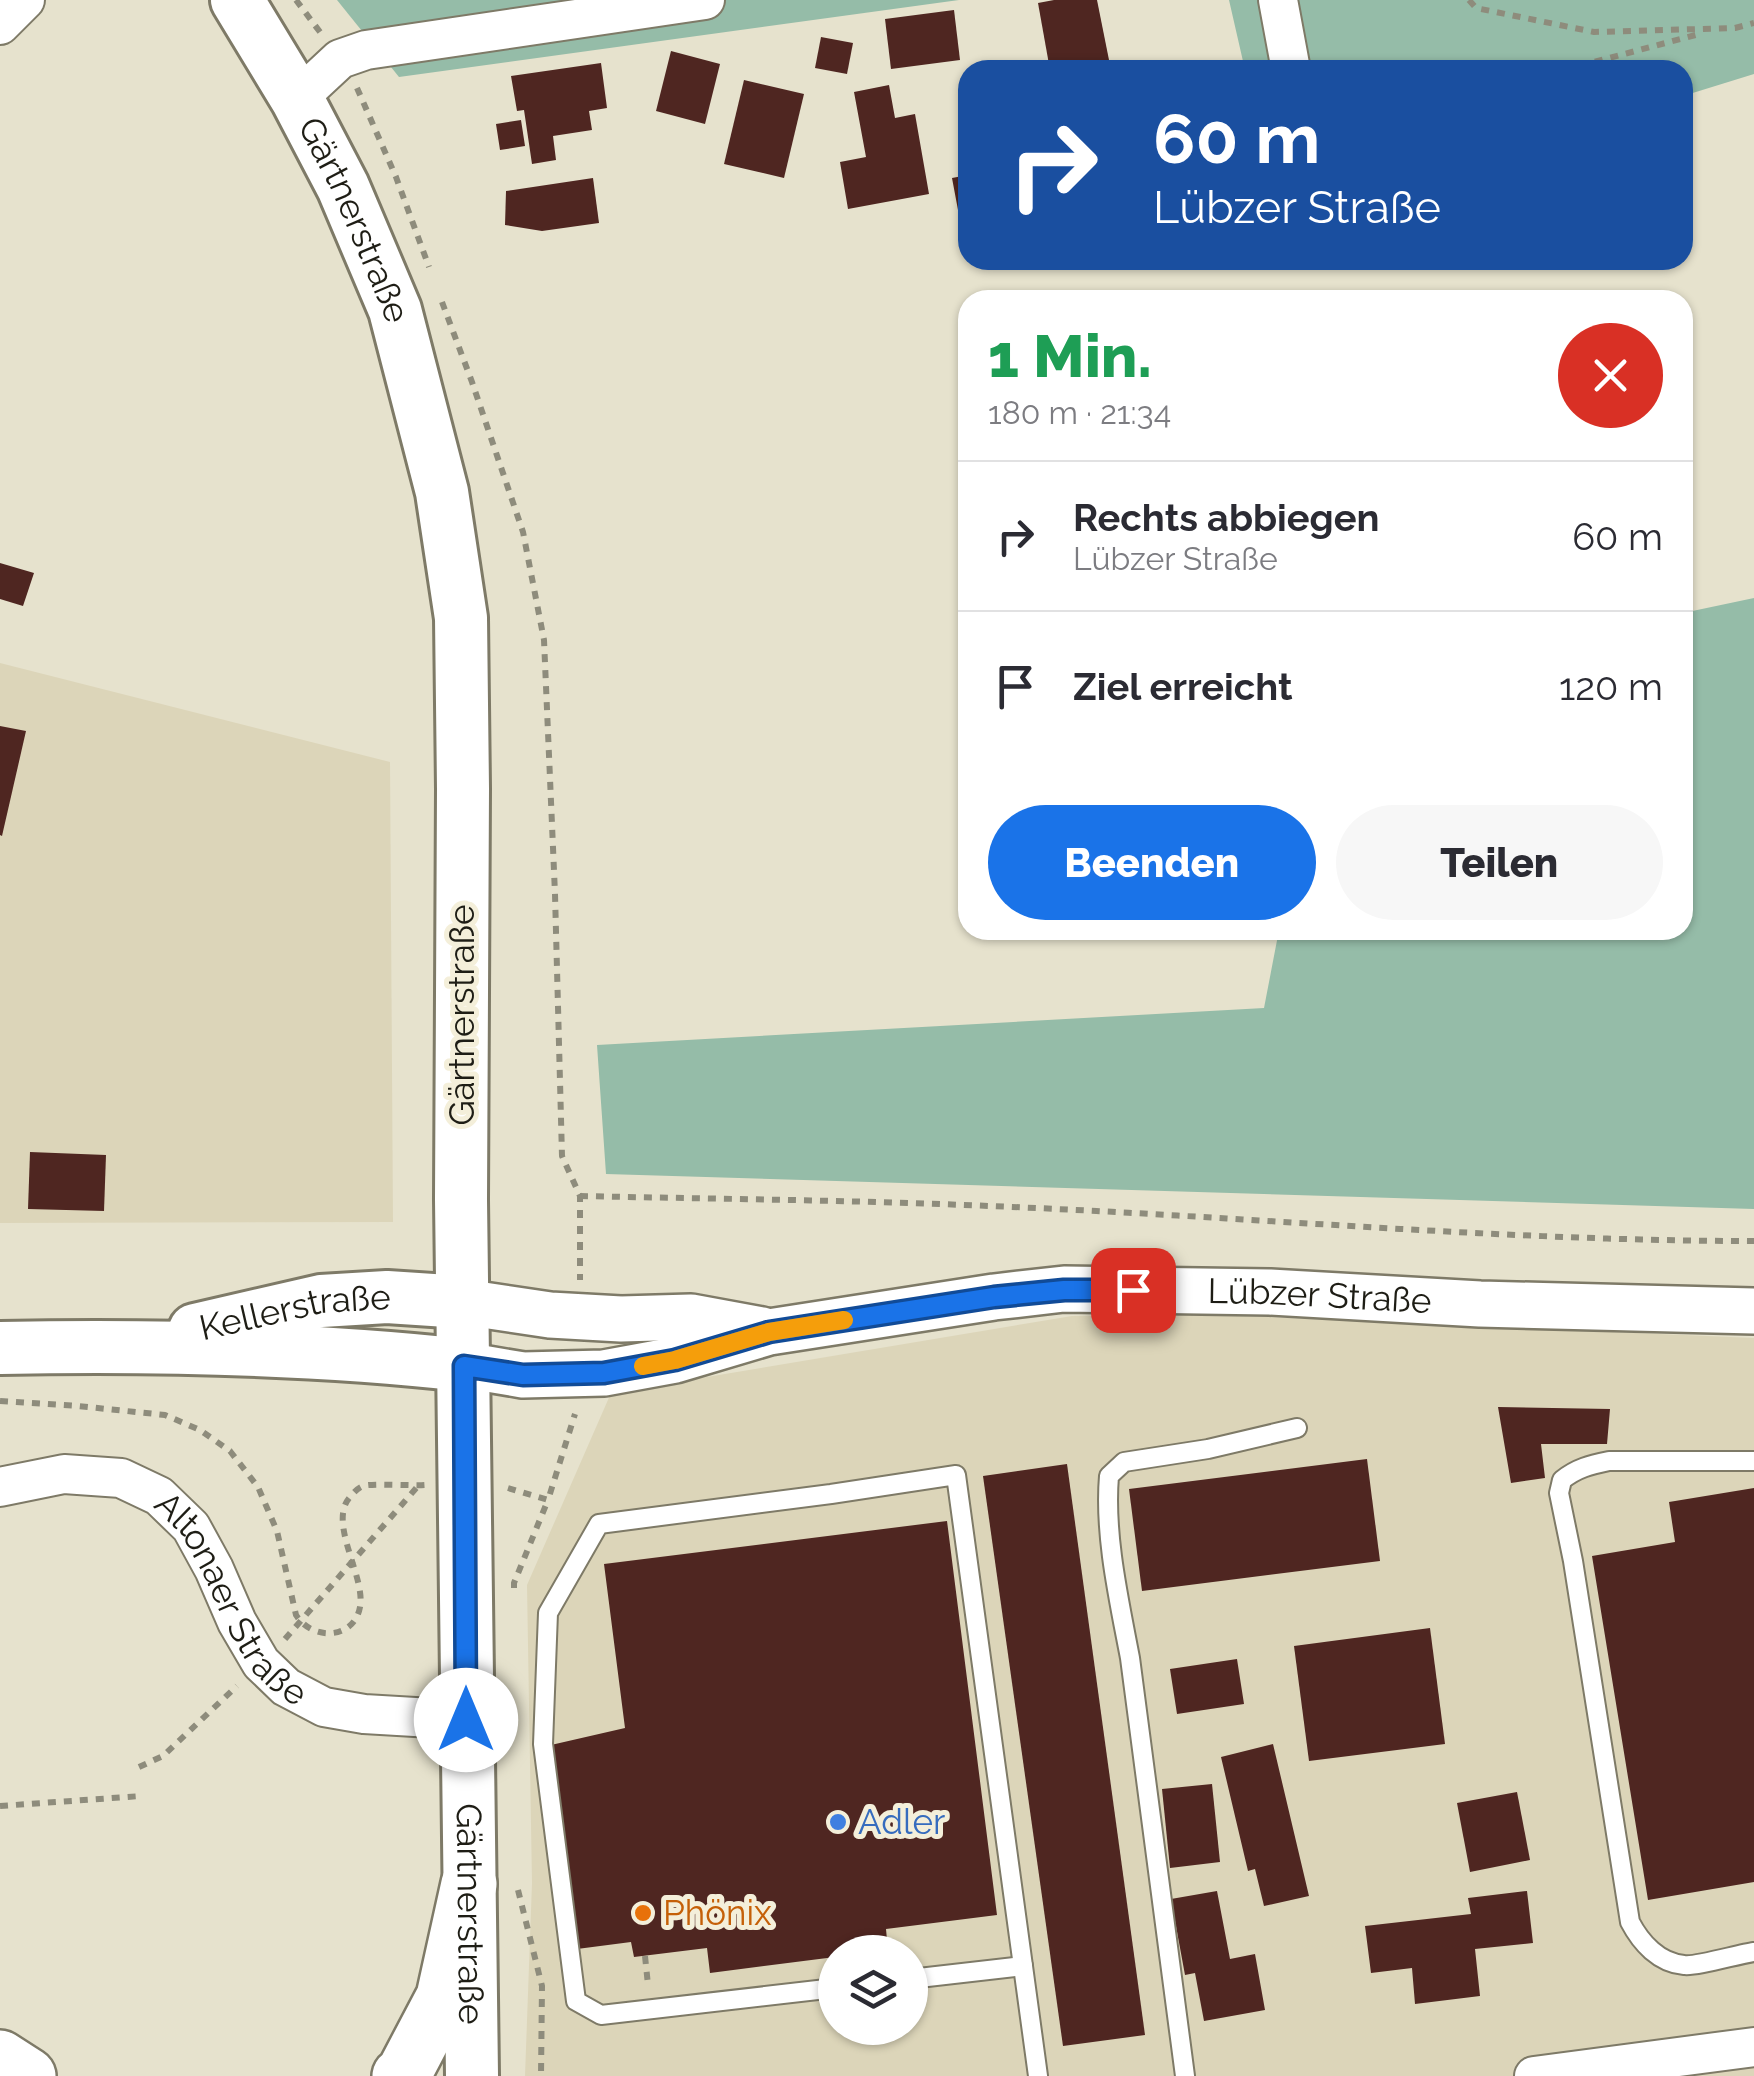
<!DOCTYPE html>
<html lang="de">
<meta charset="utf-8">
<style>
body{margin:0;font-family:Raleway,sans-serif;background:#f7f7f7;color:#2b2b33;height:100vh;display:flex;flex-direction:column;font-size:38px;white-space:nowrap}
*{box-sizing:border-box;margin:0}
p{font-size:32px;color:#7c7c81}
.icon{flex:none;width:55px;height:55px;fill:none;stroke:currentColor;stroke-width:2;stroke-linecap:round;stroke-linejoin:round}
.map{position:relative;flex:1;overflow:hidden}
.side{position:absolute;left:958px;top:290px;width:735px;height:650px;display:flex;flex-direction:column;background:#fff;border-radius:30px;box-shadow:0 2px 8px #0004}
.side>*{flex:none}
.guide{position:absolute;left:958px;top:60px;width:735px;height:210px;border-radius:30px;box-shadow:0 2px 8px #0004;background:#1a4fa0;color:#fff;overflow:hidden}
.controls{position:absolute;left:818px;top:1935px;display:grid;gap:20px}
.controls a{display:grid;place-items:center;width:110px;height:110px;border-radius:50%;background:#fff;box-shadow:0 2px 8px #0004;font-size:50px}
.pin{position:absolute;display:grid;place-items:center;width:85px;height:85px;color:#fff;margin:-42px;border-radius:20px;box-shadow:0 5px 15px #0006}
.me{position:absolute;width:110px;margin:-55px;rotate:0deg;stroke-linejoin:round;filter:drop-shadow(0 0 8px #0008)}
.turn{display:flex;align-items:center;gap:35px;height:210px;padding:0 30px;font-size:45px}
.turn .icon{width:130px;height:130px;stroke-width:2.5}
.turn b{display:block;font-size:70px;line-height:85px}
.round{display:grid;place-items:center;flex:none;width:105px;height:105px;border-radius:52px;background:#f7f7f7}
.headline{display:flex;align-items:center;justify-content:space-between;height:170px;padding:0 30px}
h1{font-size:60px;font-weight:800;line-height:75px;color:#1e9e55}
.button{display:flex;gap:20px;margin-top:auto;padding:20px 30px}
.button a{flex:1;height:115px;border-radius:60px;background:#1a73e8;color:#fff;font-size:40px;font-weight:800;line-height:115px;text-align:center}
.button a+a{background:#f7f7f7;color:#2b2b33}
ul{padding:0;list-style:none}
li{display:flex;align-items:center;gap:30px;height:150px;padding:0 30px;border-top:2px solid #e1e1e2}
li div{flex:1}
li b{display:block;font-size:38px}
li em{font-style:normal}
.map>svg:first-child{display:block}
.built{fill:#dcd5b9;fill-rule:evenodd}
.green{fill:#95bca8}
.building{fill:#4f2621}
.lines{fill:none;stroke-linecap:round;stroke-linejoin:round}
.service-casing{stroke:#7e7a67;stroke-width:22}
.minor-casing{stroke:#7e7a67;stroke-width:42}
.tertiary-casing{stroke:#7e7a67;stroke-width:50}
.secondary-casing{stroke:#7e7a67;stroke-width:58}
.motorway-casing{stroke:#7e7a67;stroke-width:60}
.path{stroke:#8e8c7c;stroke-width:6;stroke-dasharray:8 8;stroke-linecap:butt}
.service{stroke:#fff;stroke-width:18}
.minor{stroke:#fff;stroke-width:38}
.tertiary{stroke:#fff;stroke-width:45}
.secondary{stroke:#fff;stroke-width:52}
.motorway{stroke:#fff;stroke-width:55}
.route-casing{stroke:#114b97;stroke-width:25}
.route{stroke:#1a73e8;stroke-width:18}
.slow{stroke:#f59e0b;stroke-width:18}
.shop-dot{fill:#3f7fe0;stroke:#f4efda;stroke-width:4}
.food-dot{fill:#e8710a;stroke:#f4efda;stroke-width:4}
.labels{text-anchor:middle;stroke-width:10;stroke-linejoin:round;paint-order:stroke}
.street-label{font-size:35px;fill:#1e1d15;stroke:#f4efda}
.shop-label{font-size:35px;fill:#366cbe;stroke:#f4efda;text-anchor:start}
.food-label{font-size:35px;fill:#c56008;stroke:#f4efda;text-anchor:start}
</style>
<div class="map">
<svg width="1754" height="2076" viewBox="0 0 1754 2076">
<rect width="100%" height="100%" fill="#e6e2cd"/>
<!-- built -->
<g class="built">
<polygon points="0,663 390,762 393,1222 0,1223"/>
<path d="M1195,1314L1754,1338V2076H525L532,1883L527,1585L611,1393L1072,1316ZM835,1952H910V2028H835Z"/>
</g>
<!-- green -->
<g class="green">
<polygon points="337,0 959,0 399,77"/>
<polygon points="1229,0 1754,0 1754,74 1683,96 1682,70 1245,70"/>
<polygon points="1754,598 1754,1209 606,1174 597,1045 1264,1008 1279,930 1682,930 1683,613"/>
</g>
<!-- building -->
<g class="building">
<polygon points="1054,0 1097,0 1111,70 1050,70 1038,3"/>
<polygon points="954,10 960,60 891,69 885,19"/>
<polygon points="821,37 853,43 847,74 815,68"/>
<polygon points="671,51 720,64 705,124 656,111"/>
<polygon points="601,63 607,108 589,111 592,130 553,136 556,160 532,164 524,110 517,111 511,76"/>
<polygon points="744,80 804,94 784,178 724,164"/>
<polygon points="889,85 895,118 915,114 929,194 848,209 840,162 866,157 854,92"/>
<polygon points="521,120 525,146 500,150 496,124"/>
<polygon points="968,175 968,241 964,242 952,178"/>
<polygon points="593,178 599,223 542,231 505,225 506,191"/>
<polygon points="0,563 34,573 23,606 0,599"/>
<polygon points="0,726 26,731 2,836 0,835"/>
<polygon points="30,1152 106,1155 104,1211 28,1209"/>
<polygon points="1498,1407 1610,1409 1607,1444 1541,1444 1545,1478 1511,1483"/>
<polygon points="1367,1459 1380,1561 1142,1591 1129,1489"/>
<polygon points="1067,1464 1145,2035 1063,2046 983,1476"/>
<polygon points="1754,1488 1754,1882 1648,1900 1592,1556 1675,1542 1669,1502"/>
<polygon points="947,1521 997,1915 886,1929 888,1951 835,1952 835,1957 710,1973 707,1948 634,1957 631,1942 577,1949 551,1745 625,1728 604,1564"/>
<polygon points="1430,1628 1445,1744 1309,1761 1294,1646"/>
<polygon points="1237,1659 1244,1704 1177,1714 1170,1669"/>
<polygon points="1273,1744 1309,1896 1264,1906 1255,1869 1248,1871 1221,1757"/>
<polygon points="1212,1784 1220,1862 1170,1868 1162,1789"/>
<polygon points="1517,1792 1530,1860 1470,1872 1457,1803"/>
<polygon points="1217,1891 1230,1959 1255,1954 1265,2010 1204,2021 1195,1973 1185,1975 1171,1899"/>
<polygon points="1527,1891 1533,1943 1475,1949 1480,1996 1415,2004 1412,1968 1371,1973 1365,1926 1471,1914 1468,1898"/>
</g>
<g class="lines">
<!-- service casing -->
<g class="service-casing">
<g id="service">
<path d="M1754,1461H1609C1590,1465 1577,1468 1562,1480L1559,1493L1573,1561L1630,1922C1641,1943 1659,1963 1684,1965C1695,1967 1739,1954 1754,1952"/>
<polyline points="910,1979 1023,1966"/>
<polyline points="835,1988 601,2015 576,2001 543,1744 548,1613 599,1524 831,1494 956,1475 1038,2076"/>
<path d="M1185,2076L1130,1658C1119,1600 1104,1535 1109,1476L1124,1462L1208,1449L1297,1428"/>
</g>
</g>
<!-- minor casing -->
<g class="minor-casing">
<g id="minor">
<polyline points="1278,0 1291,70"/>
<polyline points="0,25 25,0"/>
<polyline points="297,99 340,59 366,50 705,0"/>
<path id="s1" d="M0,1487L64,1474L121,1478L159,1496L191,1527L214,1569L237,1622L261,1663L286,1687L324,1707L364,1714L466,1720"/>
<polyline points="1534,2076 1754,2047"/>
</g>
</g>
<!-- tertiary casing -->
<g class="tertiary-casing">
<g id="tertiary">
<polyline points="463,1302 550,1315 621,1319 691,1317 762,1330"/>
<path id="s2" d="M464,1365L523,1375L604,1373L675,1360L769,1332L994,1297L1064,1289L1270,1292L1480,1304L1754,1311"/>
</g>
</g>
<!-- secondary casing -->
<g class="secondary-casing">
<g id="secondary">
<path id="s3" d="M237,0L297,99L343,187L395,310L442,492L461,618L463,789L461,1200L472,2076"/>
<path id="s4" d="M195,1330L321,1301L387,1297L463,1302"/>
<path d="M0,1348C155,1345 310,1348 464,1365"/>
</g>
</g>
<!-- motorway casing -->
<g class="motorway-casing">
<g id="motorway">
<polyline points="0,2058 28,2076"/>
<polyline points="400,2076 404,2073 444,1997 469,1884"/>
</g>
</g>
<!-- path -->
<g class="path">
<polyline points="296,0 320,32"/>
<polyline points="1469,0 1476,8 1594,32 1735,28 1754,23"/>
<polyline points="1564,70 1703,33"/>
<polyline points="357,88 396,177 429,267"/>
<polyline points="442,302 472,382 523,532 544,640 555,894 562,1156 580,1196 580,1280"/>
<path d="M580,1196C716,1199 853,1200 989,1206C1244,1216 1499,1241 1754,1241"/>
<path d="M0,1401L78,1406L165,1415L200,1430L230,1451L258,1487L277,1531L296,1615C312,1641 354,1640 360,1607C366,1576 326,1521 351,1496C354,1492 358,1488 363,1486C372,1483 412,1486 425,1485"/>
<polyline points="508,1488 548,1500 575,1414"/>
<polyline points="514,1588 514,1583 548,1500"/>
<polyline points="285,1639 418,1486"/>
<polyline points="139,1767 163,1756 237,1686"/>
<polyline points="0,1806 141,1796"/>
<polyline points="518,1890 542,1986 541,2076"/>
<polyline points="645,1956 648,1985"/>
</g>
<!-- service -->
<use href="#service" class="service"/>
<!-- minor -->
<use href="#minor" class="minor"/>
<!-- tertiary -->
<use href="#tertiary" class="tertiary"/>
<!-- secondary -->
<use href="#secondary" class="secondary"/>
<!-- motorway -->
<use href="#motorway" class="motorway"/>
</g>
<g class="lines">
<!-- route casing -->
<g class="route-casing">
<polyline id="route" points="466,1720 464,1366 523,1375 604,1373 675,1360 769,1332 994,1297 1064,1290 1133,1290"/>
</g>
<!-- route -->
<use href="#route" class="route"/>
<!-- slow -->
<polyline class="slow" points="643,1366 675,1360 769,1332 844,1320"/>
</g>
<!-- markers -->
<circle class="shop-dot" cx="838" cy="1822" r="10"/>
<circle class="food-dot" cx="643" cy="1913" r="10"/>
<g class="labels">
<!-- street labels -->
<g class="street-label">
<text dy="12" stroke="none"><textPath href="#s3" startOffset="250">Gärtnerstraße</textPath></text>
<text transform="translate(462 1015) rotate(-90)" y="12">Gärtnerstraße</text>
<text dy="12" stroke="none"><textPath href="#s2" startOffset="865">Lübzer Straße</textPath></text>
<text dy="12" stroke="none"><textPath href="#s4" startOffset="102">Kellerstraße</textPath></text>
<text dy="12" stroke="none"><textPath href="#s1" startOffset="292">Altonaer Straße</textPath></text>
<text dy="12" stroke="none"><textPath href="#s3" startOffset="1960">Gärtnerstraße</textPath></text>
</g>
<!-- shop labels -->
<g class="shop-label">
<text x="858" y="1834">Adler</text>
</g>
<!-- food labels -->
<g class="food-label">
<text x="663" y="1925">Phönix</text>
</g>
</g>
</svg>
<div class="controls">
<a><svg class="icon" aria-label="layers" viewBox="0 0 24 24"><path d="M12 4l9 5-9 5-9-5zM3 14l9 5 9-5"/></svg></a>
</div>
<div class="pin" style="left:1133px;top:1290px;background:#d93025"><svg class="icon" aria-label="arrive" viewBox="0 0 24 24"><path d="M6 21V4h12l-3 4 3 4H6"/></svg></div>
<svg class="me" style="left:466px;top:1720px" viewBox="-20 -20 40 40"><circle r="19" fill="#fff"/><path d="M0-13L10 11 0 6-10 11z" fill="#1a73e8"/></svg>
<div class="guide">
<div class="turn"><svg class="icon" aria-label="right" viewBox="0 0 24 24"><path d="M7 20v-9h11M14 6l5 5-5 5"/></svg><div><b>60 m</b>Lübzer Straße</div></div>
</div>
<section class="side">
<div class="headline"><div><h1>1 Min.</h1><p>180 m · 21:34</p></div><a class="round" style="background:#d93025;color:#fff"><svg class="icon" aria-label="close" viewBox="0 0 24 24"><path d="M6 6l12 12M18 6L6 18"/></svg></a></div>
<ul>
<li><svg class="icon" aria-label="right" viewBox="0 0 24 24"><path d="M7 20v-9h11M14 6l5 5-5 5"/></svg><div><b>Rechts abbiegen</b><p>Lübzer Straße</p></div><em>60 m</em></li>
<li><svg class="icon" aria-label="arrive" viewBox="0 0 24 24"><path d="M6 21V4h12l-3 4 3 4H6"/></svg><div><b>Ziel erreicht</b></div><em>120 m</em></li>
</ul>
<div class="button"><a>Beenden</a><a>Teilen</a></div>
</section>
</div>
